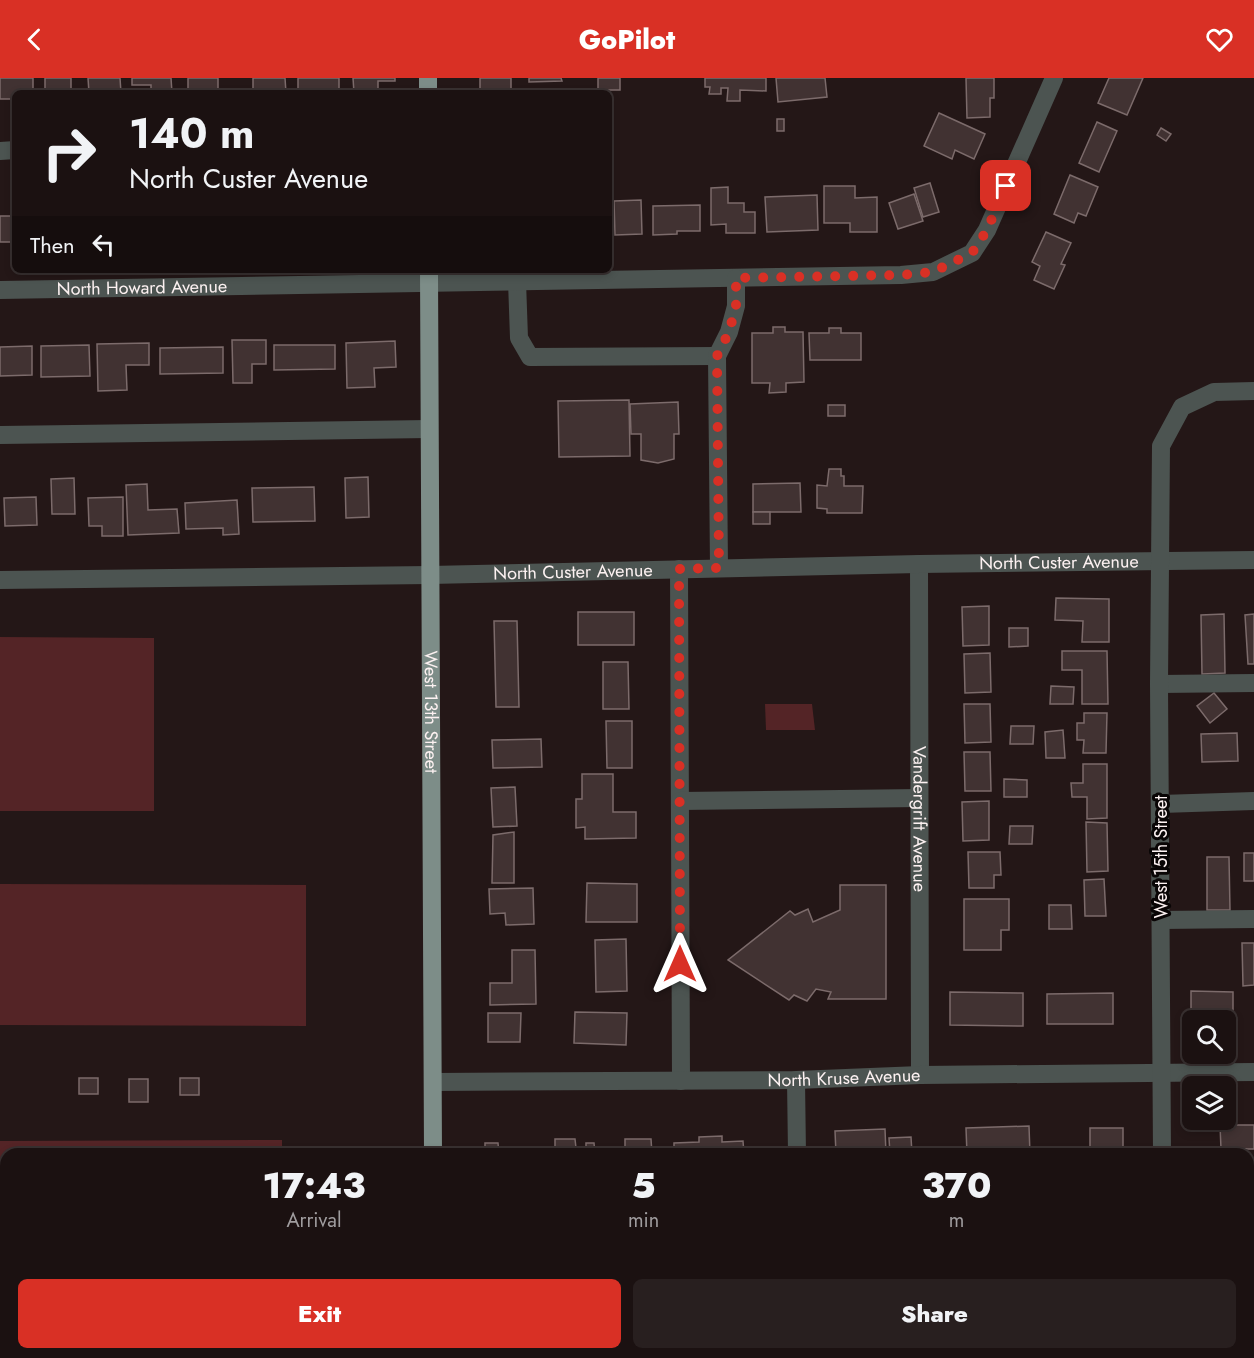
<!DOCTYPE html>
<style>
body{margin:0;font-family:Jost,sans-serif;background:#281f1f;color:#f1f3f6;height:100vh;display:flex;flex-direction:column;font-size:22px;white-space:nowrap}
*{box-sizing:border-box;margin:0}
p{font-size:20px;color:#a09d9f}
.icon{flex:none;width:33px;height:33px;fill:none;stroke:currentColor;stroke-width:2;stroke-linecap:round;stroke-linejoin:round}
.map{position:relative;flex:1;overflow:hidden}
.details{position:absolute;left:0px;top:1070px;width:1254px;height:212px;display:flex;flex-direction:column;background:#1b1111;border-radius:18px 18px 0 0;box-shadow:0 3px 9px #0003,0 0 0 2px #393131}
.details>*{flex:none}
.banner{position:absolute;left:12px;top:12px;width:600px;height:183px;border-radius:9px;box-shadow:0 3px 9px #0003,0 0 0 2px #393131;background:#1b1111;color:#f1f3f6;overflow:hidden}
.buttons{position:absolute;left:1182px;top:932px;display:grid;gap:12px}
.buttons a{display:grid;place-items:center;width:54px;height:54px;border-radius:9px;background:#1b1111;box-shadow:0 3px 9px #0003,0 0 0 2px #393131;font-size:30px}
.pin{position:absolute;display:grid;place-items:center;width:51px;height:51px;color:#fff;margin:-26px;border-radius:12px;box-shadow:0 3px 9px #0006}
.me{position:absolute;width:66px;margin:-33px;rotate:0deg;stroke-linejoin:round;filter:drop-shadow(0 0 4px #0008)}
.turn{display:flex;align-items:center;gap:21px;height:126px;padding:0 18px;font-size:27px}
.turn .icon{width:78px;height:78px;stroke-width:2.5}
.turn b{display:block;font-size:42px;line-height:51px}
.then{display:flex;align-items:center;height:57px;padding:0 18px;background:#0003;gap:12px;font-size:22px}
.eta{display:flex;justify-content:space-evenly;align-items:center;height:102px;text-align:center}
.eta b{font-size:36px;font-weight:800;line-height:42px}
.action{display:flex;gap:12px;margin-top:auto;padding:12px 18px}
.action a{flex:1;height:69px;border-radius:9px;background:#d93025;color:#fff;font-size:24px;font-weight:800;line-height:69px;text-align:center}
.action a+a{background:#281f1f;color:#f1f3f6}
header{display:flex;justify-content:space-between;align-items:center;height:78px;padding:0 18px;background:#d93025;color:#fff;font-size:27px;font-weight:800}
.map>svg:first-child{display:block}
.green{fill:#542426}
.building{fill:#413232;stroke:#7c6b6b;stroke-width:1.5}
.lines{fill:none;stroke-linecap:round;stroke-linejoin:round}
.minor{stroke:#4c5451;stroke-width:18}
.major{stroke:#7d8d88;stroke-width:18}
.route{stroke:#d93025;stroke-width:10;stroke-dasharray:0 18}
.labels{text-anchor:middle;stroke-width:6;stroke-linejoin:round;paint-order:stroke}
.street-label{font-size:18px;fill:#fcf1f1;stroke:#090505}
</style>
<header><svg class="icon" aria-label="back" viewBox="0 0 24 24"><path d="M15 5l-7 7 7 7"/></svg>GoPilot<svg class="icon" aria-label="heart" viewBox="0 0 24 24"><path d="M12 20l-8-8c-3-5 5-10 8-4 3-6 11-1 8 4z"/></svg></header>
<div class="map">
<svg width="1254" height="1280" viewBox="0 0 1254 1280">
<rect width="100%" height="100%" fill="#241717"/>
<!-- green -->
<g class="green">
<polygon points="0,559 154,560 154,733 0,733"/>
<polygon points="765,626 812,626 815,652 766,652"/>
<polygon points="0,806 306,807 306,948 0,947"/>
<polygon points="282,1062 282,1075 6,1076 6,1232 0,1232 0,1063"/>
</g>
<!-- building -->
<g class="building">
<polygon points="0,0 33,0 33,15 15,15 15,21 0,21"/>
<rect x="45" y="0" width="26" height="15"/>
<polygon points="88,0 120,0 121,15 89,15"/>
<polygon points="132,0 171,0 172,15 151,15 151,7 132,7"/>
<polygon points="188,0 218,0 218,13 188,14"/>
<polygon points="253,0 285,0 286,15 268,15 268,13 253,13"/>
<polygon points="298,0 339,0 339,11 317,11 317,15 298,15"/>
<polygon points="353,0 395,0 395,3 378,3 378,15 354,15"/>
<polygon points="480,0 511,0 511,15 475,15 475,11 480,11"/>
<polygon points="529,0 561,0 562,3 529,4"/>
<rect x="598" y="0" width="22" height="12"/>
<polygon points="705,0 766,0 766,13 740,12 740,23 727,23 728,10 721,10 721,16 709,16 710,9 705,9"/>
<polygon points="776,0 825,0 827,19 778,24"/>
<polygon points="966,0 994,0 994,20 990,20 990,39 967,40"/>
<polygon points="1109,0 1143,0 1127,37 1098,25"/>
<polygon points="939,35 985,56 974,81 955,72 952,81 924,68"/>
<rect x="777" y="41" width="7" height="12"/>
<polygon points="1097,44 1117,53 1099,94 1079,85"/>
<polygon points="1161,50 1171,56 1166,63 1157,57"/>
<polygon points="1070,97 1098,109 1086,138 1078,135 1074,145 1054,136"/>
<polygon points="930,105 939,134 923,139 914,110"/>
<polygon points="824,108 855,108 855,120 877,119 877,154 850,154 850,145 824,145"/>
<polygon points="728,109 728,125 744,125 744,134 755,134 755,155 726,155 726,146 711,147 711,110"/>
<polygon points="609,110 611,110 613,146 609,146"/>
<polygon points="914,116 923,143 898,151 889,125"/>
<polygon points="817,117 818,152 767,154 765,119"/>
<polygon points="641,122 642,156 615,157 614,123"/>
<polygon points="700,127 700,153 677,153 677,156 653,157 653,128"/>
<rect x="0" y="138" width="15" height="26"/>
<polygon points="1046,154 1071,165 1061,186 1065,187 1054,211 1034,202 1040,188 1032,184"/>
<polygon points="773,249 785,249 785,254 803,254 804,304 786,305 786,314 769,315 770,305 752,305 752,255 773,255"/>
<polygon points="829,250 841,250 841,255 861,255 861,282 810,282 809,255 829,255"/>
<polygon points="232,262 266,262 266,286 252,286 252,305 233,305"/>
<polygon points="395,263 396,289 374,290 375,309 347,310 346,265"/>
<polygon points="149,265 149,287 126,287 127,312 98,313 97,266"/>
<polygon points="89,267 90,298 41,299 41,268"/>
<polygon points="274,267 335,267 335,291 274,292"/>
<polygon points="32,268 32,297 0,298 0,269"/>
<polygon points="223,269 223,295 160,296 160,270"/>
<polygon points="629,322 630,378 559,379 558,323"/>
<polygon points="678,324 679,356 674,356 674,381 658,385 641,382 641,356 631,356 630,326"/>
<rect x="828" y="327" width="17" height="11"/>
<polygon points="829,391 841,391 841,398 844,398 844,408 863,408 862,435 827,435 827,431 817,430 817,407 827,408"/>
<polygon points="368,399 369,439 346,440 345,400"/>
<polygon points="74,400 75,436 52,436 51,401"/>
<polygon points="800,405 801,434 753,434 753,406"/>
<polygon points="147,406 148,432 177,431 179,455 128,457 126,407"/>
<polygon points="314,409 315,443 253,444 252,410"/>
<polygon points="36,419 37,447 5,448 4,420"/>
<polygon points="123,419 123,458 102,458 102,448 89,448 88,420"/>
<polygon points="237,422 239,456 223,457 223,450 186,451 185,425"/>
<rect x="753" y="434" width="17" height="12"/>
<polygon points="1056,520 1109,521 1109,564 1082,564 1083,543 1055,542"/>
<polygon points="989,528 989,567 963,568 962,529"/>
<rect x="578" y="534" width="56" height="33"/>
<polygon points="1224,536 1225,595 1202,596 1201,537"/>
<polygon points="1254,536 1254,586 1248,586 1245,537"/>
<polygon points="494,543 517,543 519,629 496,629"/>
<polygon points="1009,550 1028,550 1028,568 1009,569"/>
<polygon points="1062,573 1107,573 1108,626 1082,626 1082,592 1062,592"/>
<polygon points="990,575 991,614 965,615 964,576"/>
<polygon points="603,584 628,584 629,631 603,631"/>
<polygon points="1051,608 1074,609 1073,626 1050,626"/>
<polygon points="1214,615 1227,631 1210,645 1197,628"/>
<polygon points="964,626 990,626 991,664 965,665"/>
<polygon points="1084,635 1107,635 1106,675 1083,675 1084,662 1077,662 1077,645 1084,645"/>
<polygon points="606,643 632,643 632,690 607,690"/>
<polygon points="1011,648 1034,648 1033,666 1010,666"/>
<polygon points="1063,652 1065,680 1046,680 1045,654"/>
<polygon points="1237,655 1238,683 1202,684 1201,656"/>
<polygon points="541,661 542,689 493,690 492,662"/>
<polygon points="964,674 990,674 991,713 965,713"/>
<polygon points="1083,686 1107,686 1107,740 1087,741 1087,719 1072,719 1071,705 1083,705"/>
<polygon points="582,696 613,696 613,734 636,734 636,760 585,761 585,749 576,750 576,721 582,721"/>
<polygon points="1004,701 1027,702 1027,719 1004,719"/>
<polygon points="515,709 517,748 493,749 491,710"/>
<polygon points="989,723 989,762 963,763 962,724"/>
<polygon points="1086,744 1107,745 1108,793 1087,794"/>
<polygon points="1010,748 1033,748 1032,766 1009,766"/>
<polygon points="514,754 514,805 492,805 493,757"/>
<polygon points="968,774 1000,774 1001,797 994,797 994,810 969,810"/>
<rect x="1244" y="775" width="10" height="28"/>
<polygon points="1207,779 1229,779 1230,832 1207,832"/>
<polygon points="1104,801 1106,838 1085,838 1084,802"/>
<polygon points="587,805 637,806 637,844 586,844"/>
<polygon points="840,807 886,807 886,921 828,921 831,914 816,911 807,923 794,917 789,922 728,882 790,833 795,837 808,831 813,844 840,832"/>
<polygon points="533,810 534,846 506,847 505,835 490,836 489,811"/>
<polygon points="964,821 1009,821 1009,852 1001,852 1001,872 964,872"/>
<polygon points="1049,827 1071,827 1072,851 1049,851"/>
<polygon points="626,861 627,913 596,914 595,862"/>
<polygon points="1242,865 1254,865 1254,907 1243,908"/>
<polygon points="512,872 535,872 536,926 490,927 490,905 512,905"/>
<polygon points="1191,913 1233,914 1233,942 1191,942"/>
<polygon points="950,914 1023,915 1023,948 950,947"/>
<polygon points="1113,915 1113,946 1047,946 1047,916"/>
<polygon points="575,934 627,935 626,967 574,965"/>
<polygon points="488,935 521,935 520,964 488,964"/>
<rect x="79" y="1000" width="19" height="16"/>
<rect x="180" y="1000" width="19" height="17"/>
<rect x="129" y="1001" width="19" height="23"/>
<polygon points="1220,1047 1254,1047 1254,1071 1221,1071"/>
<polygon points="1029,1048 1030,1076 967,1076 966,1050"/>
<rect x="1090" y="1050" width="33" height="26"/>
<polygon points="885,1051 886,1076 836,1076 835,1053"/>
<polygon points="722,1058 722,1064 743,1063 744,1076 674,1076 674,1065 699,1064 699,1059"/>
<polygon points="911,1059 912,1076 890,1076 889,1060"/>
<polygon points="555,1061 575,1061 576,1070 586,1069 586,1065 594,1065 595,1076 555,1076"/>
<polygon points="625,1061 651,1061 652,1076 603,1076 603,1070 618,1070 618,1074 625,1073"/>
<polygon points="485,1065 498,1065 499,1076 485,1076"/>
<polygon points="1221,1071 1246,1071 1246,1076 1220,1076"/>
<rect x="1248" y="1206" width="6" height="26"/>
</g>
<g class="lines">
<!-- minor -->
<g class="minor">
<polyline points="0,73 15,72"/>
<polyline points="517,203 519,260 530,279 717,278"/>
<path id="s1" d="M0,212L901,197L933,194L972,175L987,152L1054,0"/>
<polyline points="0,357 429,351"/>
<path id="s2" d="M919,486L920,997"/>
<polyline points="719,490 717,278 729,254 736,228 736,200"/>
<polyline points="679,491 681,1003"/>
<path id="s3" d="M0,502L430,497L919,486L1254,482"/>
<polyline points="1159,606 1254,605"/>
<polyline points="680,723 919,720"/>
<polyline points="1161,726 1254,723"/>
<polyline points="1161,842 1254,841"/>
<polyline points="796,1002 797,1076"/>
<path id="s4" d="M434,1004L796,1002L920,997L1254,994"/>
<polyline points="1162,1076 1159,606 1161,368 1182,329 1214,314 1254,313"/>
<polyline points="1248,1140 1254,1140"/>
<polyline points="0,1254 6,1254"/>
<polyline points="798,1275 798,1280"/>
<polyline points="1162,1275 1162,1280"/>
</g>
<!-- major -->
<g class="major">
<polyline points="428,0 428,15"/>
<path id="s5" d="M429,192L433,1076"/>
<polyline points="433,1280 433,1275"/>
</g>
</g>
<g class="lines">
<!-- route -->
<polyline class="route" points="680,886 679,491 719,490 717,278 729,254 736,228 736,200 901,197 933,194 972,175 987,152 1006,108"/>
</g>
<g class="labels">
<!-- street labels -->
<g class="street-label">
<text dy="6" stroke="none"><textPath href="#s1" startOffset="142">North Howard Avenue</textPath></text>
<text dy="6" stroke="none"><textPath href="#s3" startOffset="1059">North Custer Avenue</textPath></text>
<text dy="6" stroke="none"><textPath href="#s3" startOffset="573">North Custer Avenue</textPath></text>
<text dy="6" stroke="none"><textPath href="#s5" startOffset="442">West 13th Street</textPath></text>
<text dy="6" stroke="none"><textPath href="#s2" startOffset="255">Vandergrift Avenue</textPath></text>
<text transform="translate(1161 779) rotate(-90)" y="6">West 15th Street</text>
<text dy="6" stroke="none"><textPath href="#s4" startOffset="410">North Kruse Avenue</textPath></text>
</g>
</g>
</svg>
<div class="buttons">
<a><svg class="icon" aria-label="search" viewBox="0 0 24 24"><circle cx="10" cy="10" r="6"/><path d="M15 15l6 6"/></svg></a>
<a><svg class="icon" aria-label="layers" viewBox="0 0 24 24"><path d="M12 4l9 5-9 5-9-5zM3 14l9 5 9-5"/></svg></a>
</div>
<div class="pin" style="left:1006px;top:108px;background:#d93025"><svg class="icon" aria-label="arrive" viewBox="0 0 24 24"><path d="M6 21V4h12l-3 4 3 4H6"/></svg></div>
<svg class="me" style="left:680px;top:886px" viewBox="-20 -20 40 40"><path d="M0-17L14 15 0 8-14 15z" fill="#d93025" stroke="#fff" stroke-width="4"/></svg>
<div class="banner">
<div class="turn"><svg class="icon" aria-label="right" viewBox="0 0 24 24"><path d="M7 20v-9h11M14 6l5 5-5 5"/></svg><div><b>140 m</b>North Custer Avenue</div></div>
<div class="then">Then<svg class="icon" aria-label="left" viewBox="0 0 24 24"><path d="M17 20v-9H6M10 6l-5 5 5 5"/></svg></div>
</div>
<section class="details">
<div class="eta">
<div><b>17:43</b><p>Arrival</p></div>
<div><b>5</b><p>min</p></div>
<div><b>370</b><p>m</p></div>
</div>
<div class="action"><a>Exit</a><a>Share</a></div>
</section>
</div>
